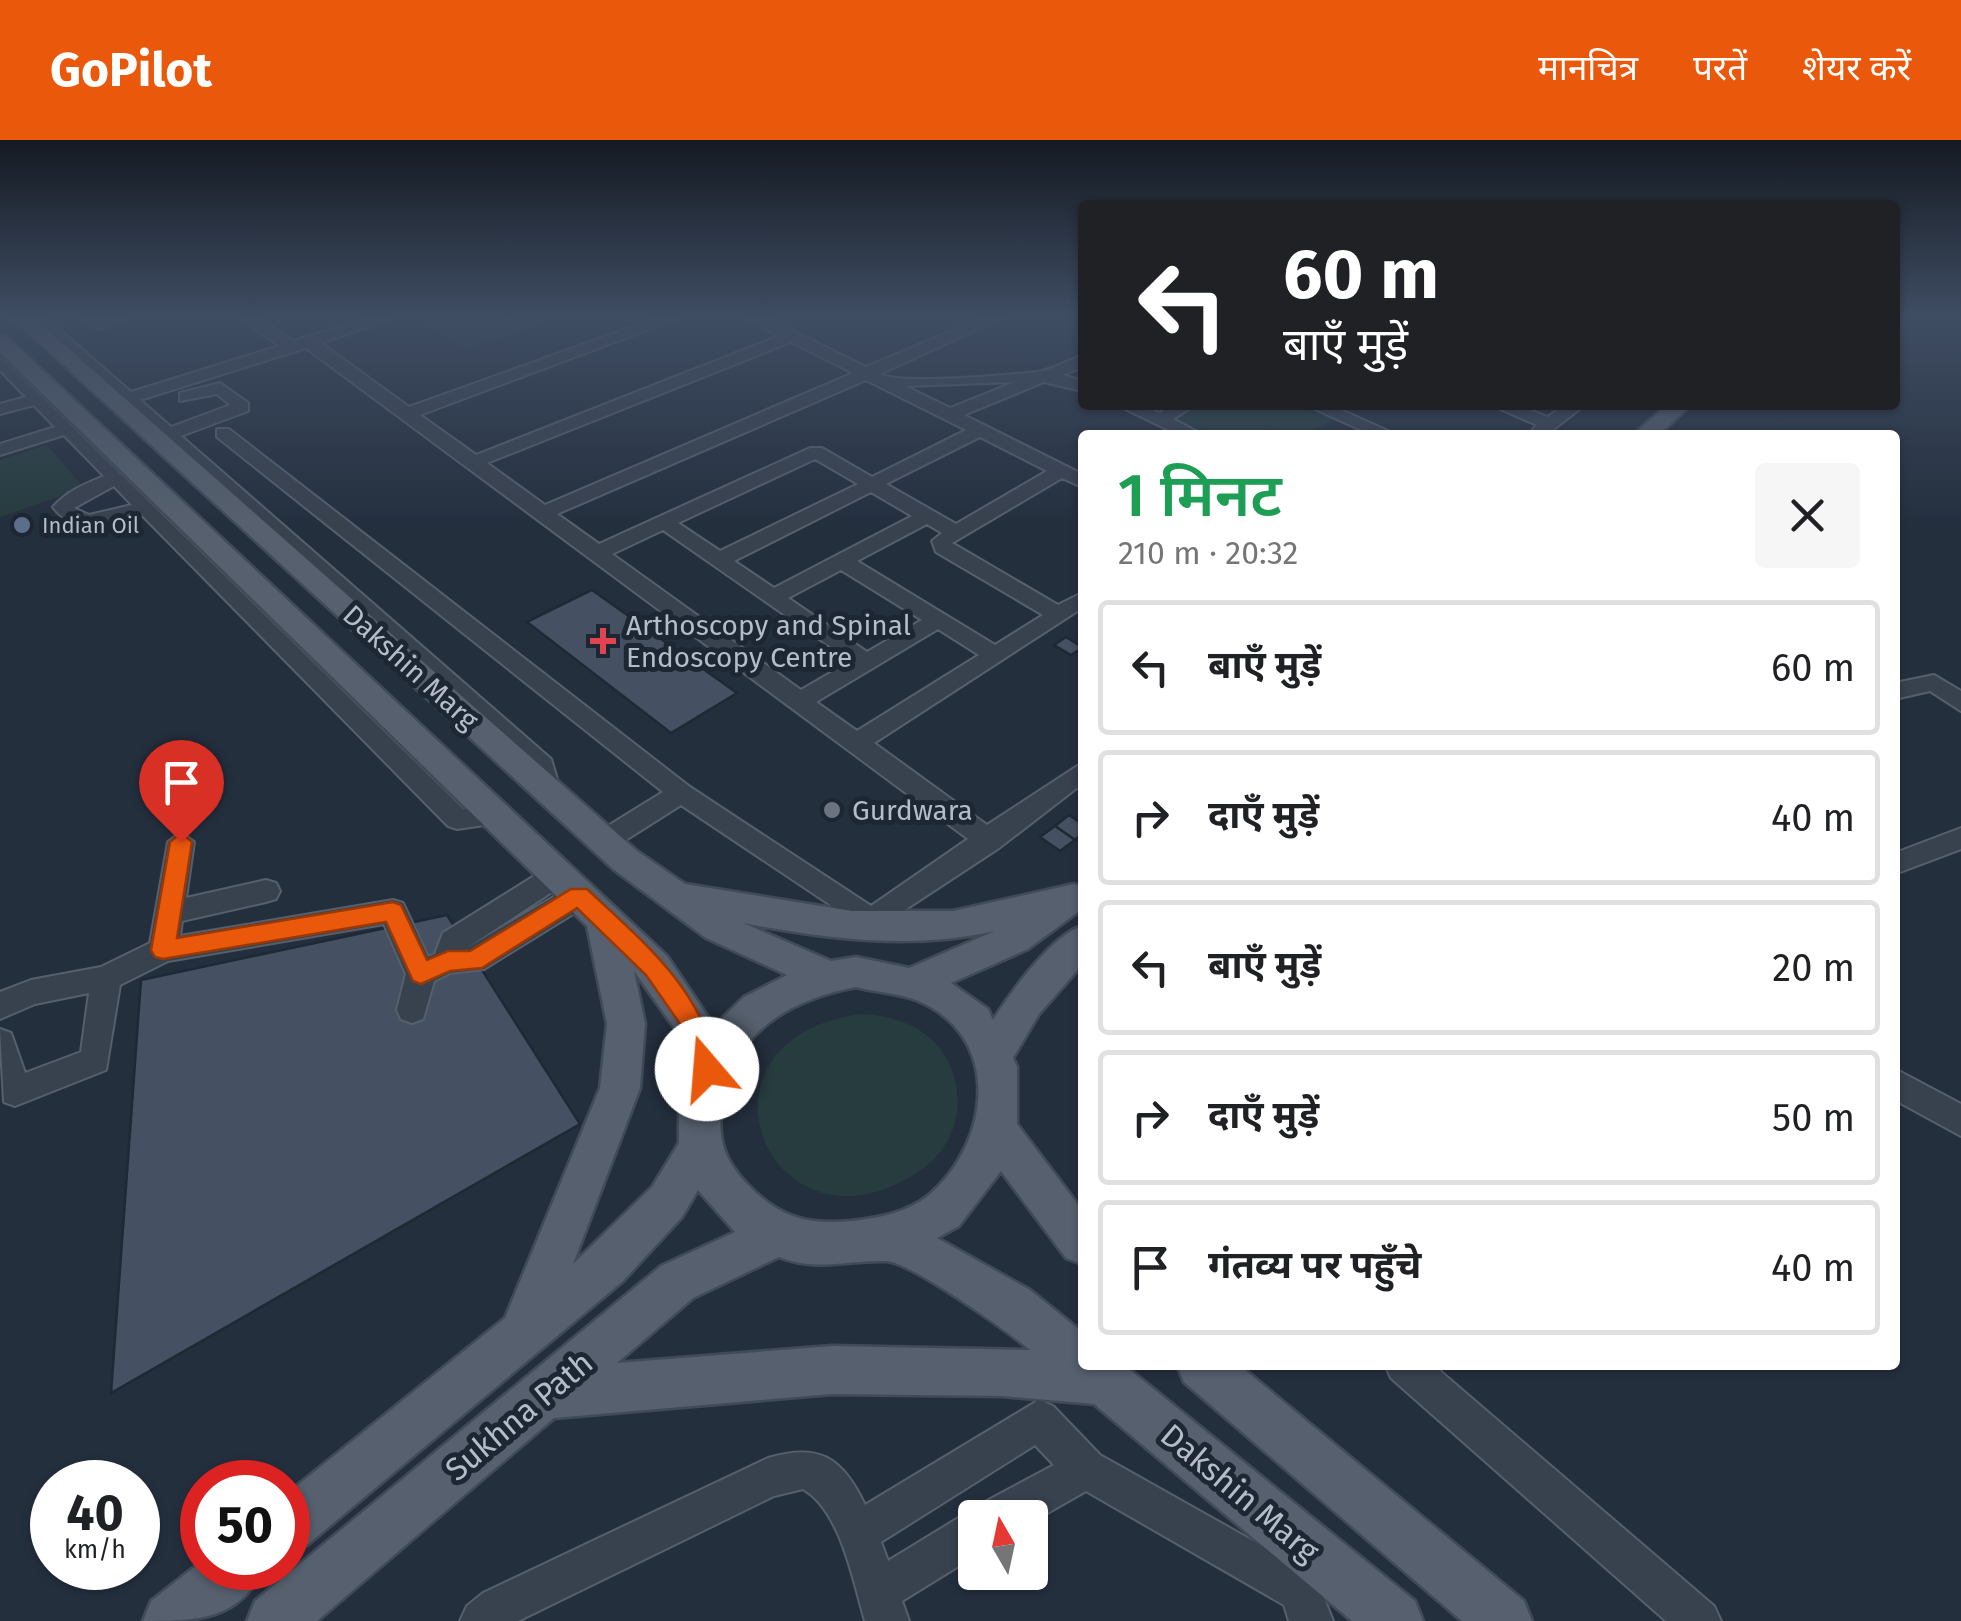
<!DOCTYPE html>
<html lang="hi">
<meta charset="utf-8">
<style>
body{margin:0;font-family:"Fira Sans","Noto Sans Devanagari",sans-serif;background:#f6f6f6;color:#202124;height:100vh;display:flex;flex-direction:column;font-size:38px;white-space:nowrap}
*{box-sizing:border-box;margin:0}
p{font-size:32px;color:#757577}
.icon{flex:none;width:55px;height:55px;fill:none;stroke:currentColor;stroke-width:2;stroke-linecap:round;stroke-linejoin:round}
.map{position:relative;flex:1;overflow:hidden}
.sheet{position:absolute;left:1078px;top:290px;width:822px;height:940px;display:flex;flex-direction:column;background:#fff;border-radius:10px;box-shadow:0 2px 8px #0004}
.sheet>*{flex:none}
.guide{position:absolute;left:1078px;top:60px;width:822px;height:210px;border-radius:10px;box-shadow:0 2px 8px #0004;background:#202124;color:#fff;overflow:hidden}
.needle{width:65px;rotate:351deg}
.controls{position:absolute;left:958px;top:1360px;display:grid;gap:20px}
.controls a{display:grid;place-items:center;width:90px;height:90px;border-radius:10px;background:#fff;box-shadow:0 2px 8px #0004;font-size:50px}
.speed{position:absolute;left:30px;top:1320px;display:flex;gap:20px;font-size:50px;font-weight:700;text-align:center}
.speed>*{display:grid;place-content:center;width:130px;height:130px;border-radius:50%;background:#fff;box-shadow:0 2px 8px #0004;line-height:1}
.speed small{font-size:25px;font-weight:400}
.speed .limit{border:15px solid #d22;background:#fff;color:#111}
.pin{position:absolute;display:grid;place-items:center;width:85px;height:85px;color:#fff;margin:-102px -42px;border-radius:50% 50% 50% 0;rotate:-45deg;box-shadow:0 0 10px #0007}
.pin .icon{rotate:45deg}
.me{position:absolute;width:110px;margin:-55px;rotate:342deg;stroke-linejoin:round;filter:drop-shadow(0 0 8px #0008)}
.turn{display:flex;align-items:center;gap:35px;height:210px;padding:0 40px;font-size:45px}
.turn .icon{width:130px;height:130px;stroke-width:2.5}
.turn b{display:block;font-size:70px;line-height:85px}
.round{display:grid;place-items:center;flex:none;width:105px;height:105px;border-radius:10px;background:#f6f6f6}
.overview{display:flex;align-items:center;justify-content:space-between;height:170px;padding:0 40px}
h1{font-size:60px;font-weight:600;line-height:75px;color:#1e9e55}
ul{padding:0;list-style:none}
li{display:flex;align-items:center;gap:30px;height:135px;margin:0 20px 15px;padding:0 20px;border:5px solid #e0e0e0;border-radius:10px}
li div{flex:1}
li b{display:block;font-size:38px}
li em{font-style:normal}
header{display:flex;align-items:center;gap:60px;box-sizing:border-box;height:140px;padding:0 50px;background:#ea580c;color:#fff}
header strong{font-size:48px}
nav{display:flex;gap:55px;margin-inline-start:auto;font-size:35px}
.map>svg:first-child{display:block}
.green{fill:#263c3f}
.building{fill:#455162;stroke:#1f2835;stroke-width:2.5}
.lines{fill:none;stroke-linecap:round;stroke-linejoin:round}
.minor-casing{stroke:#565f6c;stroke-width:4}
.major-casing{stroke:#414a57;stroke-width:5}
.minor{fill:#38414e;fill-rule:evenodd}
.major{fill:#56606e;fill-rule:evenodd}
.route{fill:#ea580c;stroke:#983908;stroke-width:2.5}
.service-dot{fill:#5c6f8a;stroke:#1d2633;stroke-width:4}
.health-dot{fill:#e0444e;stroke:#1d2633;stroke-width:4}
.worship-dot{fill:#6b7280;stroke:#1d2633;stroke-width:4}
.labels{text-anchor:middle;stroke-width:10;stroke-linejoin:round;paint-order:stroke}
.far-poi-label{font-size:22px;fill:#b4bcc9;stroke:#1d2633;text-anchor:start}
.poi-label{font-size:28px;fill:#b4bcc9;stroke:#1d2633;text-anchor:start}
.street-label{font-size:28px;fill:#b4bcc9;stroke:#1d2633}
.near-street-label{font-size:32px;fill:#b4bcc9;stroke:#1d2633}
</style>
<header>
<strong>GoPilot</strong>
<nav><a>मानचित्र</a><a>परतें</a><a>शेयर करें</a></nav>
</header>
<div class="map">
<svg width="1961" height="1481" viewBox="0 0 1961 1481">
<rect width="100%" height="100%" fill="#242f3e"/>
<!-- green -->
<g class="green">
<polygon points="418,178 557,178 466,209"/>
<path d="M1201,265H1298L1334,280C1289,307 1220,301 1174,280Z"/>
<polygon points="47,305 84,348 0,377 0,320"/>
<path d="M861,874C911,876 950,900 957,951C961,982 947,1012 921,1030C770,1133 674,899 861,874Z"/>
</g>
<!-- building -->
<g class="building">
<polygon points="592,450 737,553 671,593 527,482"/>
<polygon points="1066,497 1082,507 1082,508 1071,515 1054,505"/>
<polygon points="1069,675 1082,684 1082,694 1075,700 1055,686"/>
<polygon points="1055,686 1075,700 1060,711 1040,697"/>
<polygon points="447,775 580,984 111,1253 141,840"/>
</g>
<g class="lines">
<!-- minor casing -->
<g class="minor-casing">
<g id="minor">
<path d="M29,178H46L131,252L279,206L241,178H259L293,201L370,178H393L321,203L409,267L657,178H679L420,275L476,315L779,196L747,178H767L866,227L982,178H1002L880,234C903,245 1006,235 1037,232C1053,230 1067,220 1082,216V227L1063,235L1082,241V251L1044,242L964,275L1082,334V347L1062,338L952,403L1058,465L1082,453V468L874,603L987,685L1082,623V644L999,708L871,792L681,665L613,708H595L591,701L595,694L663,652L217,297V289H229L690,647L871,766L968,699L306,208L140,260L171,287L230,265L217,254L180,261V253L220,243L248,263V271L181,296L551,619L560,649L556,655H538L530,629ZM791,202L853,233L545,365L487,323ZM866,240L966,290L872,337L822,308H810L599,404L557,374ZM1015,242L950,268L905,246ZM980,297L1047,331L956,384L886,344ZM815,319L858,344L720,411L678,383ZM871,352L912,376L774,448L734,421ZM927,384L942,393L932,401L936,412L1043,475L995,505L857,421ZM663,390L851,521L801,550L612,414ZM841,430L922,480L867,512L788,458ZM938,489L979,515L857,591L816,562Z"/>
<polygon points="83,178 128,178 99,189"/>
<path d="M0,216L463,669L505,668L509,675L505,682L457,689L448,686L141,374C111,384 75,397 53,367C67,351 85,344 104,336L64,295L0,315V304L55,287L34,265L0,274V264L26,257L0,230ZM114,346L132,365L89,375L74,368Z"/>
<polygon points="1117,265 1141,265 1159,273 1173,265 1195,265 1173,279 1203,295 1179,295"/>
<polygon points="1306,265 1330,265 1397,295 1372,295"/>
<polygon points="1491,265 1516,265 1548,277 1565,265 1585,265 1546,295 1528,295 1537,285"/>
<polygon points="1934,535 1961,551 1961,571 1930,551 1895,559 1895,543"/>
<polygon points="1961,688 1961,709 1895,734 1895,713"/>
<polygon points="181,692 194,702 186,758 266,740 276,743 280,751 276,759 266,762 182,781 180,796 393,760 403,763 428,817 435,814 443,793 547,728 567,728 571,735 567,742 465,809 569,748 589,748 593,756 589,764 484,829 450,833 434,841 423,879 412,883 401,879 397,870 406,834 384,784 168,821 120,845 106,930 15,966 4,962 0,889 11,893 25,933 81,912 89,853 35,864 0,879 0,852 31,840 101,827 150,803 168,702"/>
<polygon points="1895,929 1961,964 1961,996 1895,960"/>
<polygon points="1385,1225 1433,1225 1714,1466 1721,1481 1666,1481 1391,1238"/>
<path d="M1039,1260L1053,1266L1100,1315L1285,1419L1294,1415L1309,1421L1333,1481H1289L1284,1465L1086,1351L1030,1383V1378H975V1416L902,1461L909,1481H865C853,1441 841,1371 803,1349L774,1356L518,1481H460L467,1466L483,1453L768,1318C819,1303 842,1317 865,1365ZM1035,1305L1054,1325L983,1363L979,1373L960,1377L888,1421L881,1402Z"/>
</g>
</g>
<!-- major casing -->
<g class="major-casing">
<g id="major">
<path d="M13,178H34L637,711L685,744L852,771H953L1074,744L1082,747V769L1028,809L951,843L988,869L993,880C1011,852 1051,796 1082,786V825L1039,874L1013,918L1017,927V984L1082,1070V1124L1066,1118L1001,1031L959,1086L937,1098L1030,1150L1082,1192V1225H1124L1415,1461L1423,1481H1352L1094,1264L1002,1256L832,1254L554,1278L317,1481H247L255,1461L661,1126L735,1092L698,1050L682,1077L623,1141L307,1405L288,1412V1353L505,1178L600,948L607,884L587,786L0,212V195L7,197L667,816L714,886L744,857L787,835L706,798L613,729ZM743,783C827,799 911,810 995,791L909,828L856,817L831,821ZM634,831L678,893L689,933L679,973V1003L652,1047L573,1124L640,948L645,884ZM856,847C875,852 898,853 916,860C1003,895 991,1002 929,1055C907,1073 878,1078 851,1081C807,1085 779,1077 748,1045C723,1019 717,998 722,963C733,892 791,859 856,847ZM779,1117C817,1132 847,1120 886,1121C911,1122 1007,1191 1030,1210L832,1206L617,1223L693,1158Z"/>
<polygon points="1667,265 1691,265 1658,295 1633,295"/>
<polygon points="1177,1225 1239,1225 1524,1461 1532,1481 1462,1481 1184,1242"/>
<path d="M202,1421V1428H264C239,1481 197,1481 143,1481L151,1461Z"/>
</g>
</g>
<!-- minor -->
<use href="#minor" class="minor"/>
<!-- major -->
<use href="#major" class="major"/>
</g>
<!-- sky -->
<linearGradient id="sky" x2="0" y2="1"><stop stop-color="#141a22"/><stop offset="0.46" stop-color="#3f4d63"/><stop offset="1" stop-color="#3f4d63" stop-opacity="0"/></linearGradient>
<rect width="1961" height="385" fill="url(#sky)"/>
<!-- route -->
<path class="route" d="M181,693L192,702L177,798L393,762L401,765L427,820L448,811H470L571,749H587C648,806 698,846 720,929L716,937H698L685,891L646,835L577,768L482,828L450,831L421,844L413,841L386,782L163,819L155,817L151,810L170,702Z"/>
<!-- markers -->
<circle class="service-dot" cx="22" cy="385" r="10"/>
<path class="health-dot" d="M598 486h10v10h10v10h-10v10h-10v-10h-10v-10h10z"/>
<circle class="worship-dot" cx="832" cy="670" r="10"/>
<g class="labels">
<!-- far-poi labels -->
<g class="far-poi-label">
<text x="42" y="393">Indian Oil</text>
</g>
<!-- poi labels -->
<g class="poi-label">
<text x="626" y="495">Arthoscopy and Spinal<tspan x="626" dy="32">Endoscopy Centre</tspan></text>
<text x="852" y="680">Gurdwara</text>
</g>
<!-- street labels -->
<g class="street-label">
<text transform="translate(411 527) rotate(42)" y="10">Dakshin Marg</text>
</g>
<!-- near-street labels -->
<g class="near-street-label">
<text transform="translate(519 1276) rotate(-40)" y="11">Sukhna Path</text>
<text transform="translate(1240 1353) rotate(40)" y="11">Dakshin Marg</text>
</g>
</g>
</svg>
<div class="controls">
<a><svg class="needle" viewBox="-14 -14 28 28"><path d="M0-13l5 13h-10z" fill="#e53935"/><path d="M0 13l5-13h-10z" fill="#757577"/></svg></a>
</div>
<div class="speed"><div>40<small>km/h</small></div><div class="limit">50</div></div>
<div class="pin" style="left:181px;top:702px;background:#d93025"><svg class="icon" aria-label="arrive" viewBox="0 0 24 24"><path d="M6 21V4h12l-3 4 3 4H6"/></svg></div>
<svg class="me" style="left:707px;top:929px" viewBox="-20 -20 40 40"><circle r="19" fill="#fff"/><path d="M0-13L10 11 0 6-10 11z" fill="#ea580c"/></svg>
<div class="guide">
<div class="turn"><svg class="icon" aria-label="left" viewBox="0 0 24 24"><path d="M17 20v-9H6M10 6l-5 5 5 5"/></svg><div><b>60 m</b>बाएँ मुड़ें</div></div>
</div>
<section class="sheet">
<div class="overview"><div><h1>1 मिनट</h1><p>210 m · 20:32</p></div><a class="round"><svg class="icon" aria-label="close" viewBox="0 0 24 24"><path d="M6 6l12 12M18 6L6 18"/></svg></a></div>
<ul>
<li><svg class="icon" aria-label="left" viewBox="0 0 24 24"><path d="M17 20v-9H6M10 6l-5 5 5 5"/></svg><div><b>बाएँ मुड़ें</b></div><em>60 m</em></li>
<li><svg class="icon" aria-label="right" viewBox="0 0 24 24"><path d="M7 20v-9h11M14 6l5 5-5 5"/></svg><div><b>दाएँ मुड़ें</b></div><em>40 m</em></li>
<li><svg class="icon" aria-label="left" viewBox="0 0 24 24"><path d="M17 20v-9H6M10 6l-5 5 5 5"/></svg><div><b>बाएँ मुड़ें</b></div><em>20 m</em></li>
<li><svg class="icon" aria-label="right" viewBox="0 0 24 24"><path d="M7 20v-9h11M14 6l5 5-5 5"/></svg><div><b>दाएँ मुड़ें</b></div><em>50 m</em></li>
<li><svg class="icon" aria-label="arrive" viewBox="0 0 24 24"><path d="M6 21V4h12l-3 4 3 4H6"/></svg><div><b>गंतव्य पर पहुँचे</b></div><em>40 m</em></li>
</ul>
</section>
</div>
